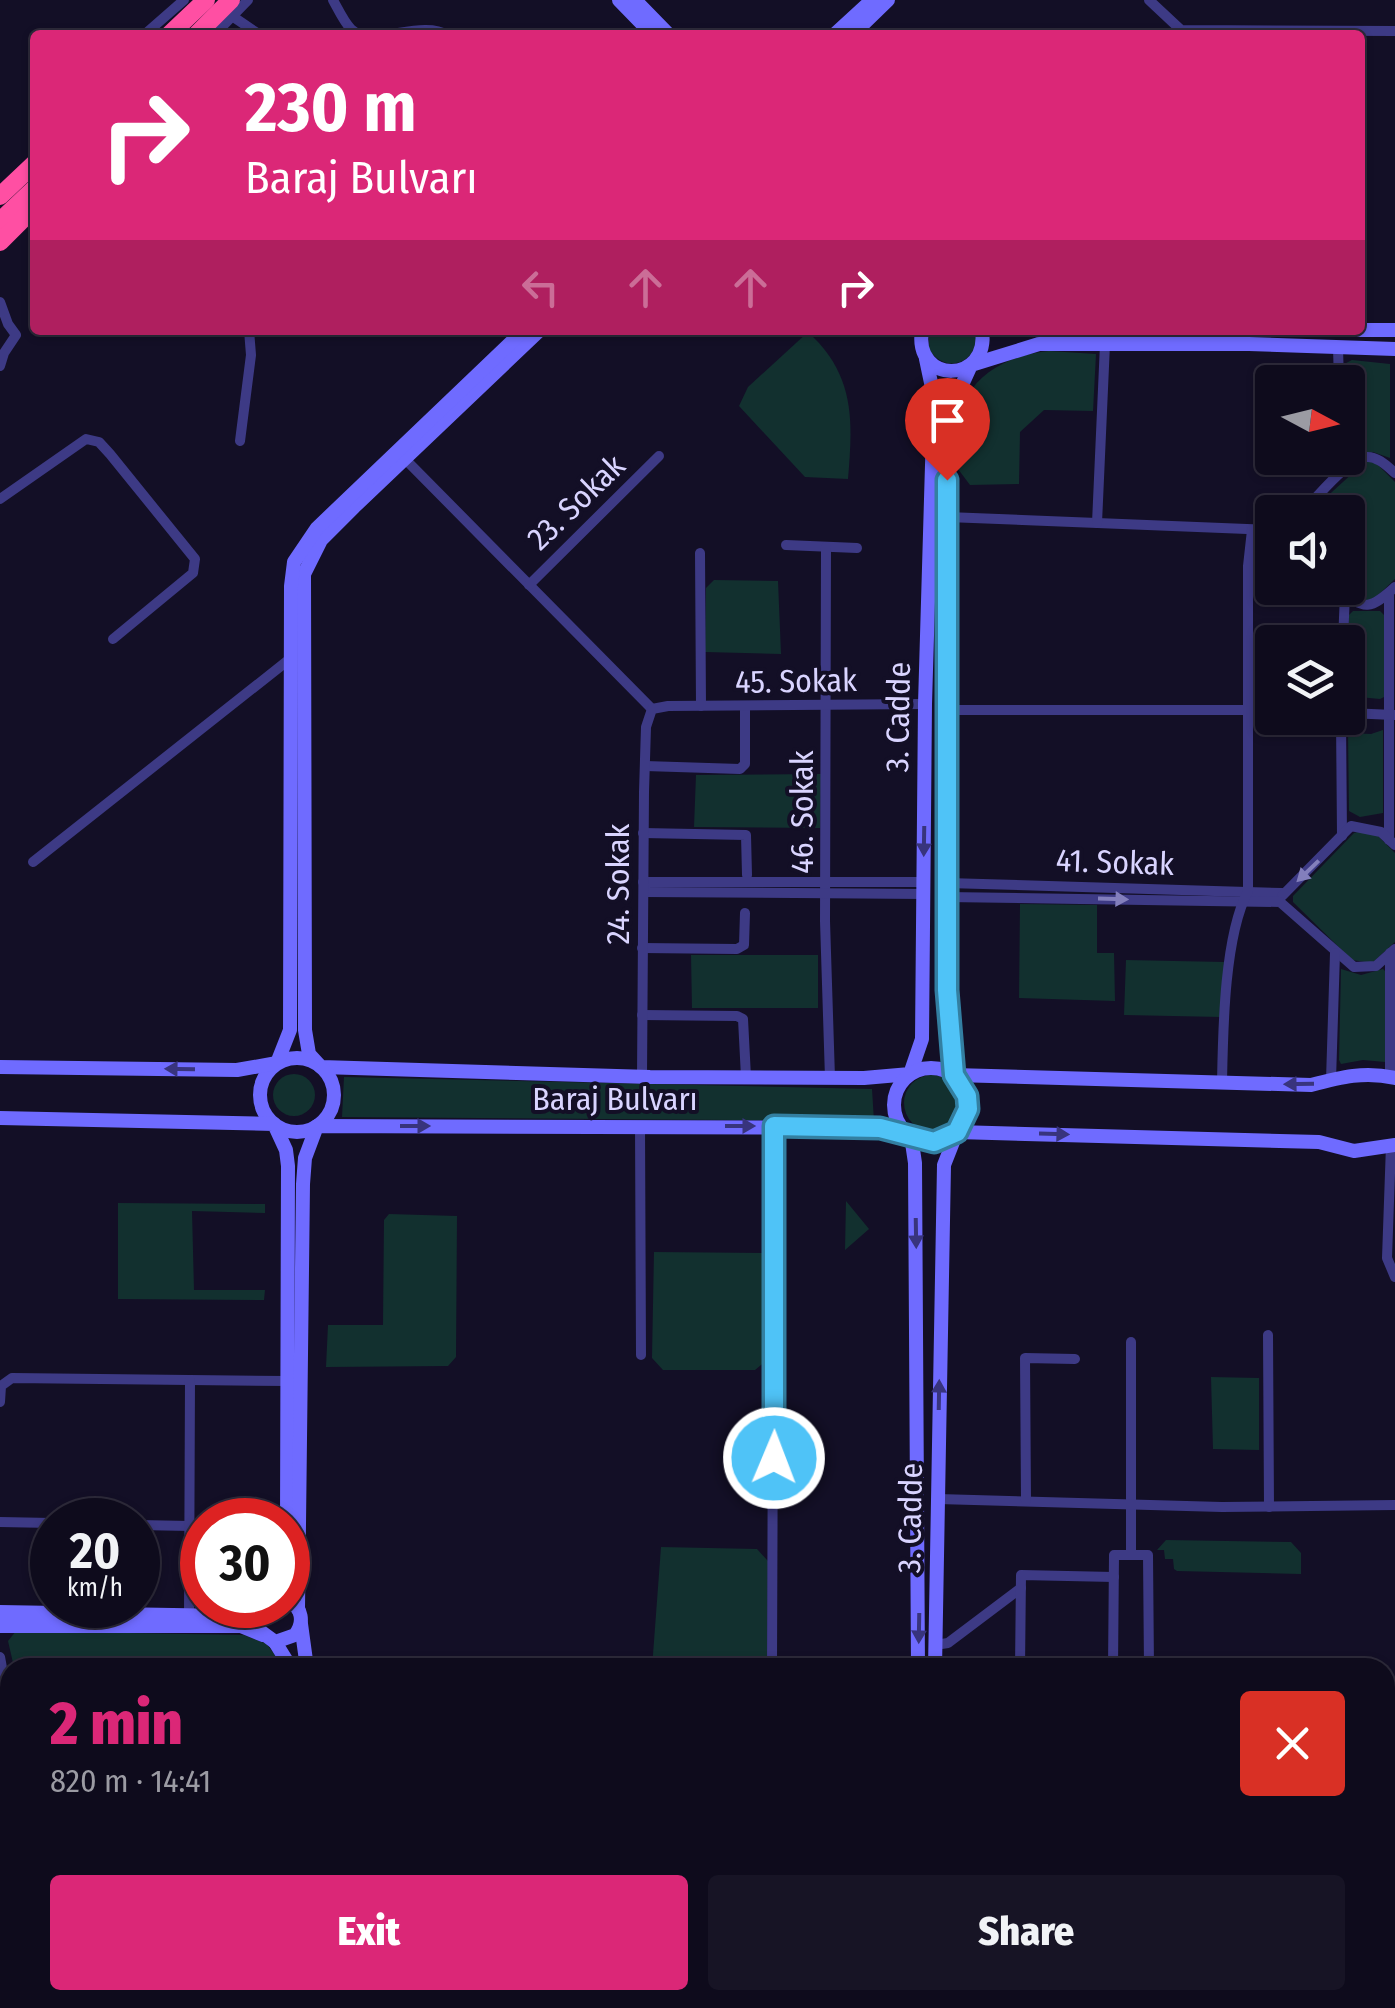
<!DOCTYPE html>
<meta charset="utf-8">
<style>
body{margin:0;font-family:"Fira Sans Condensed",sans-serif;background:#171425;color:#f1f3f6;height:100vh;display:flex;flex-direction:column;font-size:38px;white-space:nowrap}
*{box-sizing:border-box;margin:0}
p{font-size:32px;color:#9b9ba3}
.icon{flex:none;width:55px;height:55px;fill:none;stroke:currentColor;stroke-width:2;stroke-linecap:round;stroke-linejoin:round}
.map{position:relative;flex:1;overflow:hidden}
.details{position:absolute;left:0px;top:1658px;width:1395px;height:352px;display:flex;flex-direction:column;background:#0e0b1c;border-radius:30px 30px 0 0;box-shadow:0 2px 8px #0004,0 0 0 2px #2e2b3b}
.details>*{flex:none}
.top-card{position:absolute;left:30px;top:30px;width:1335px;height:305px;border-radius:10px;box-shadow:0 2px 8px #0004,0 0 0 2px #2e2b3b;background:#db2777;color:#fff;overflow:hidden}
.needle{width:65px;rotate:97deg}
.fabs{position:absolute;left:1255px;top:365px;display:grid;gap:20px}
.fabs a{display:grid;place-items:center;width:110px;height:110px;border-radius:10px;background:#0e0b1c;box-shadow:0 2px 8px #0004,0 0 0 2px #2e2b3b;font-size:50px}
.speed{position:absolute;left:30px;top:1498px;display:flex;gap:20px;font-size:50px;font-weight:700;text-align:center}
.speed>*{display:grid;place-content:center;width:130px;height:130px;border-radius:50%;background:#0e0b1c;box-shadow:0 2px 8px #0004,0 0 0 2px #2e2b3b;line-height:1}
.speed small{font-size:25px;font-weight:400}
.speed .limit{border:15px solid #d22;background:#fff;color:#111}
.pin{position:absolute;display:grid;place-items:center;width:85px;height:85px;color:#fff;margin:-102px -42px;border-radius:50% 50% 50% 0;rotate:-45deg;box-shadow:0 0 10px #0007}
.pin .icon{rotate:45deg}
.me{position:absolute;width:110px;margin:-55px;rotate:1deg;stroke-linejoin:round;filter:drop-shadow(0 0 8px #0008)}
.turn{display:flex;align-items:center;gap:35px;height:210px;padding:0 50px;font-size:45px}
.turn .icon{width:130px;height:130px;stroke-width:2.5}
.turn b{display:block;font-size:70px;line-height:85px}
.lanes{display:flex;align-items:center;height:95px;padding:0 50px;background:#0003;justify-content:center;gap:50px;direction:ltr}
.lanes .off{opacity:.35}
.round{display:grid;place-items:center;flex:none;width:105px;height:105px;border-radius:10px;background:#171425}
.overview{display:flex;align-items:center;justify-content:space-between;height:170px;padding:0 50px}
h1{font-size:60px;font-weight:800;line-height:75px;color:#db2777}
.button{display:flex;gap:20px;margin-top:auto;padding:20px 50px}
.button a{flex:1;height:115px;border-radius:10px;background:#db2777;color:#fff;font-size:40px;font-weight:800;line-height:115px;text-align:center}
.button a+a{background:#171425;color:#f1f3f6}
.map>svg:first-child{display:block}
.green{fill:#12302f}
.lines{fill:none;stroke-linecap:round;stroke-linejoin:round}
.street{stroke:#3d3a85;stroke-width:10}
.secondary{stroke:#6f6bff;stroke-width:14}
.highway{stroke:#ff4fa3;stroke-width:18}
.oneway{fill:#38347d}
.oneway2{fill:#837fbc}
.route-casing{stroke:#337fa1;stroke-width:25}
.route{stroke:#4fc3f7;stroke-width:18}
.labels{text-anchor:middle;stroke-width:8;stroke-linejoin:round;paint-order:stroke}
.street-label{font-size:32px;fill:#d9d4ff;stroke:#130f26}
</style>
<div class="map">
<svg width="1395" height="2008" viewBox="0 0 1395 2008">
<rect width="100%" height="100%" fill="#130f26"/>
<!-- green -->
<g class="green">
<path d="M929,330H975C982,361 946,377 929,349Z"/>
<path d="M808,332C855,375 853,420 848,479L805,477L739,406L748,387Z"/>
<path d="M1049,351L1096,354L1093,411L1044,410L1020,432L1019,484L970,485L958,469C960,447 957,417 967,397C983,367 1018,354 1049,351Z"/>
<polygon points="1352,360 1390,364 1390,458 1373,452 1348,459 1346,458 1346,363"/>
<polygon points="1366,461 1376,463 1395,482 1395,579 1373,600 1365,602 1346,588 1348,512 1310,512"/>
<polygon points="714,580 778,581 781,654 705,652 706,588"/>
<polygon points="1353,611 1380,611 1385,616 1384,697 1380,699 1348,696 1349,615"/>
<polygon points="1383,730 1383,813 1360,817 1349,811 1348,733 1371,734"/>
<polygon points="821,774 820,828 694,827 696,775"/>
<polygon points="1362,831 1376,834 1395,853 1395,942 1372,963 1352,960 1293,902 1293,896 1354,833"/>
<polygon points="1020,904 1097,905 1097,953 1114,953 1115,1001 1019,998"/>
<polygon points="691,955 818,955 818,1008 692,1008"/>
<polygon points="1126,960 1224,962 1221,1017 1124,1015"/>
<polygon points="1341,969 1361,975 1383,969 1386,972 1385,1062 1363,1060 1341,1064 1339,1060"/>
<circle cx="294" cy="1095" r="21"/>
<circle cx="932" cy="1103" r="28"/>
<polygon points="344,1077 872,1089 874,1121 342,1117"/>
<polygon points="846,1201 869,1229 845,1250"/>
<polygon points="118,1203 265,1204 265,1213 192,1211 194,1290 265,1290 264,1300 118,1299"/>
<polygon points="389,1214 457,1216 456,1357 448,1366 326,1367 328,1325 383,1325 384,1220"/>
<polygon points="654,1252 768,1253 767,1360 755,1370 663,1370 652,1358"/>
<polygon points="1211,1377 1259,1378 1259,1450 1213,1449"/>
<polygon points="1166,1540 1291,1542 1301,1553 1301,1574 1177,1571 1174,1569 1173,1559 1165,1559 1164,1550 1157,1550"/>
<polygon points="661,1547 757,1549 768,1561 767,1667 652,1668"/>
<polygon points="16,1631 244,1635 267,1644 283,1667 14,1667 8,1641"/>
</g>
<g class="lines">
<!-- street -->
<g class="street">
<path d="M333,0C338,9 344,22 351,29C370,48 422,19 447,35"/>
<polyline points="1149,0 1181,30 1395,31"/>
<polyline points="232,16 260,35"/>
<polyline points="144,35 184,0"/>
<polyline points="214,35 248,0"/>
<polyline points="0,302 8,324 16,335 4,353 0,366"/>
<polyline points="1338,348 1339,382"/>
<polyline points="240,441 251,355 249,330"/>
<polyline points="404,458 652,709"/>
<polyline points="0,499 86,439 99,442 110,454 195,559 193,573 113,639"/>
<path d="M1303,512C1316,498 1347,460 1366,457C1377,456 1387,466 1395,473"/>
<polyline points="947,517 1272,530"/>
<polyline points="1097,523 1105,344"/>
<polyline points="786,545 857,548"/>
<polyline points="826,547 825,921 830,1078"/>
<polyline points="700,553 701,706"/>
<polyline points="529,585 659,456"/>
<path d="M1340,588C1364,612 1371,609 1395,587"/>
<polyline points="1389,593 1389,840"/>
<polyline points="1343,642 1345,593"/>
<polyline points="947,710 1272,710"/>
<polyline points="1348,713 1394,715"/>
<polyline points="1341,718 1342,836"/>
<polyline points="645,766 740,769 745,764 745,707"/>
<polyline points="643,833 746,835 747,875"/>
<polyline points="33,862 291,658"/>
<polyline points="643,882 923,882"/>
<polyline points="947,883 1282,893"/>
<polyline points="644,892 924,894"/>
<polyline points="1282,896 1351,826 1381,832 1395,845"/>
<polyline points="946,897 1280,902 1354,967 1376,966 1395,949"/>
<polyline points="642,948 737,949 744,945 745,913"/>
<polyline points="642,1015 737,1016 743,1019 746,1077"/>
<polyline points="642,1077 644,792 646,727 652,709 668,706 925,704"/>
<polyline points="1390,1077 1390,953"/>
<polyline points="1331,1080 1335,953"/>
<path d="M1222,1083C1223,1031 1224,937 1248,891V566L1252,530"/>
<polyline points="640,1126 641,1355"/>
<polyline points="1391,1145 1387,1258 1395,1277"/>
<polyline points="1268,1335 1269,1507"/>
<polyline points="1131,1342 1131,1553"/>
<polyline points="0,1402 1,1386 12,1378 287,1381"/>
<polyline points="938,1499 1222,1507 1395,1505"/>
<polyline points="1026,1501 1025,1358 1075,1359"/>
<polyline points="0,1522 52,1523"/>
<polyline points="138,1525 190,1526"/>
<polyline points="189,1615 190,1380"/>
<polyline points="935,1645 948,1643 1021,1588"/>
<polyline points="0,1657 10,1712"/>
<polyline points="772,1668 774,1126"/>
<polyline points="1020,1668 1021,1575 1114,1577"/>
<polyline points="1113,1668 1114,1555 1148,1555 1149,1668"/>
<polyline points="0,1803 10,1800"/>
<polyline points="0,1914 10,1912"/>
<polyline points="698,2000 699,2008"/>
<polyline points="770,2000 773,2008"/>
</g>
<!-- secondary -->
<g class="secondary">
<polyline points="619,0 653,35"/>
<polyline points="635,0 669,35"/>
<polyline points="834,35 872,0"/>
<polyline points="852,35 888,0"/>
<polyline points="540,330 354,507 321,540 304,574 305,1030 309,1054 321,1067 650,1077 864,1078 910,1074 922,1039 925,704 934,397 926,359"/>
<path d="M922,330C913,385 990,384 982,330"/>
<polyline points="1360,330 1395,330"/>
<path d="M1395,349L1249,344H1039L971,365L956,398L947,443L946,897L950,1054L954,1075L1311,1085C1341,1077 1365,1071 1395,1078"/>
<circle cx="297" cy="1095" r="37"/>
<polyline points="0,1067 237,1070 277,1063 290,1030 291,586 294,562 317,528 524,330"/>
<circle cx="931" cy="1105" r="37"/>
<polyline points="0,1118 274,1124 286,1150 288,1166 287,1520"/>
<polyline points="298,1609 303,1184 305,1158 317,1126 880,1128 911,1136 915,1163 918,1668"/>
<polyline points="0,1612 230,1616 249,1613 260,1608"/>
<polyline points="301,1624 307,1668"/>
<polyline points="0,1626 241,1626 263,1635"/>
<path d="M260,1631L275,1642L295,1635C305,1622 302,1608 288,1599"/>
<polyline points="275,1642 291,1668"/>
<polyline points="935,1668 944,1165 957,1132 1319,1142 1354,1151 1395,1145"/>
<polyline points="1385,1893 1395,1890"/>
<polyline points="1385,1905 1395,1902"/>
<polyline points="373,2000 375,2008"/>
<polyline points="388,2000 390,2008"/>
<polyline points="957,2000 958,2008"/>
<polyline points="887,2008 899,2000"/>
<polyline points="975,2008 1005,2000"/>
</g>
<!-- highway -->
<g class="highway">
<polyline points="169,35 206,0"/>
<polyline points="196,35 231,0"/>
<polyline points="0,196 35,163"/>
<polyline points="0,221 35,188"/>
<polyline points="0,242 35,207"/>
</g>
</g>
<!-- one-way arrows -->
<defs><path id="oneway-solid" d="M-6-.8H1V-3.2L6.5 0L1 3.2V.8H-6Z" transform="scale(2.5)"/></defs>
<g class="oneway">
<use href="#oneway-solid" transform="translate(924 841) rotate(91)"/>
<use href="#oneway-solid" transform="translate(180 1069) rotate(-179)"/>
<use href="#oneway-solid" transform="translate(1299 1084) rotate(179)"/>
<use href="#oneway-solid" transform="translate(415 1126)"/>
<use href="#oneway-solid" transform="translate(740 1126)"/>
<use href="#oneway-solid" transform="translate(1054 1134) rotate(2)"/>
<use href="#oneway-solid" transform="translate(916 1233) rotate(89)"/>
<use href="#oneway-solid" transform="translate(939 1395) rotate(-89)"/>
<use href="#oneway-solid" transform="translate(919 1628) rotate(91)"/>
</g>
<g class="oneway2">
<use href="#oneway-solid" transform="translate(1308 871) rotate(136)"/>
<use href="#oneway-solid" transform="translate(1113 899) rotate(2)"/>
</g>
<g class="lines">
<!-- route casing -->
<g class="route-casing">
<polyline id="route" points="774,1458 774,1126 880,1128 934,1142 957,1132 968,1109 967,1096 954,1075 947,990 947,480"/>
</g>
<!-- route -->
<use href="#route" class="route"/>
</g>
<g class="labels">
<!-- street labels -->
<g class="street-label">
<text transform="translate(576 502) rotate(-44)" y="11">23. Sokak</text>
<text transform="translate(796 681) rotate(-1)" y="11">45. Sokak</text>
<text transform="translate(898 717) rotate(-89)" y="11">3. Cadde</text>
<text transform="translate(802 812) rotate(-90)" y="11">46. Sokak</text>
<text transform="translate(1115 862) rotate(2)" y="11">41. Sokak</text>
<text transform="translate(618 884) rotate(-90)" y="11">24. Sokak</text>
<text x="615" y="1110">Baraj Bulvarı</text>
<text transform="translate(910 1518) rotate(-89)" y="11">3. Cadde</text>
</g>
</g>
</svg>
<div class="fabs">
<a><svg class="needle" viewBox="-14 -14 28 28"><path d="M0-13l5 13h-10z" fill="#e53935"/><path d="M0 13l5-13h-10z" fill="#9b9ba3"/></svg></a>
<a><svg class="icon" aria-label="sound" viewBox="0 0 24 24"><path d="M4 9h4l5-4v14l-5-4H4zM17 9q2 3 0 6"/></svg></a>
<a><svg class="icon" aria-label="layers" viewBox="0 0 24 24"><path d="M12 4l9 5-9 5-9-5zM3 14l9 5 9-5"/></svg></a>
</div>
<div class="speed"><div>20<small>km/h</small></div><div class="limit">30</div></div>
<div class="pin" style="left:947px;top:480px;background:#d93025"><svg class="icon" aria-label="arrive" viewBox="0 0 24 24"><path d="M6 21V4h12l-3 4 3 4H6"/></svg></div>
<svg class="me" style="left:774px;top:1458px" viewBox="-20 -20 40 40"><circle r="17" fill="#4fc3f7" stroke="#fff" stroke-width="3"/><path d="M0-11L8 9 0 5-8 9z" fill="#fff"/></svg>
<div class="top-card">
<div class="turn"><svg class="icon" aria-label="right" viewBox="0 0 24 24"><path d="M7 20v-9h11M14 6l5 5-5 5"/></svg><div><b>230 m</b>Baraj Bulvarı</div></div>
<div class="lanes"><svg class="icon off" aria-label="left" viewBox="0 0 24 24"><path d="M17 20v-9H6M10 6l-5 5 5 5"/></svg><svg class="icon off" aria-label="ahead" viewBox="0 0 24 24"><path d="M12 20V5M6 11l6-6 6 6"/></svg><svg class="icon off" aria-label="ahead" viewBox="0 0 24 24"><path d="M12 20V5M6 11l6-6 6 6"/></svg><svg class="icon" aria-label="right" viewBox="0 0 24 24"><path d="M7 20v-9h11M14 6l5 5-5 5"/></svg></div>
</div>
<section class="details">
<div class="overview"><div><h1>2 min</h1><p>820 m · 14:41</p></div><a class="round" style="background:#d93025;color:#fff"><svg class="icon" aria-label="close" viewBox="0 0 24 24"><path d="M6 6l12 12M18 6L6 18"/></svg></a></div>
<div class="button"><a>Exit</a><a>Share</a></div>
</section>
</div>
